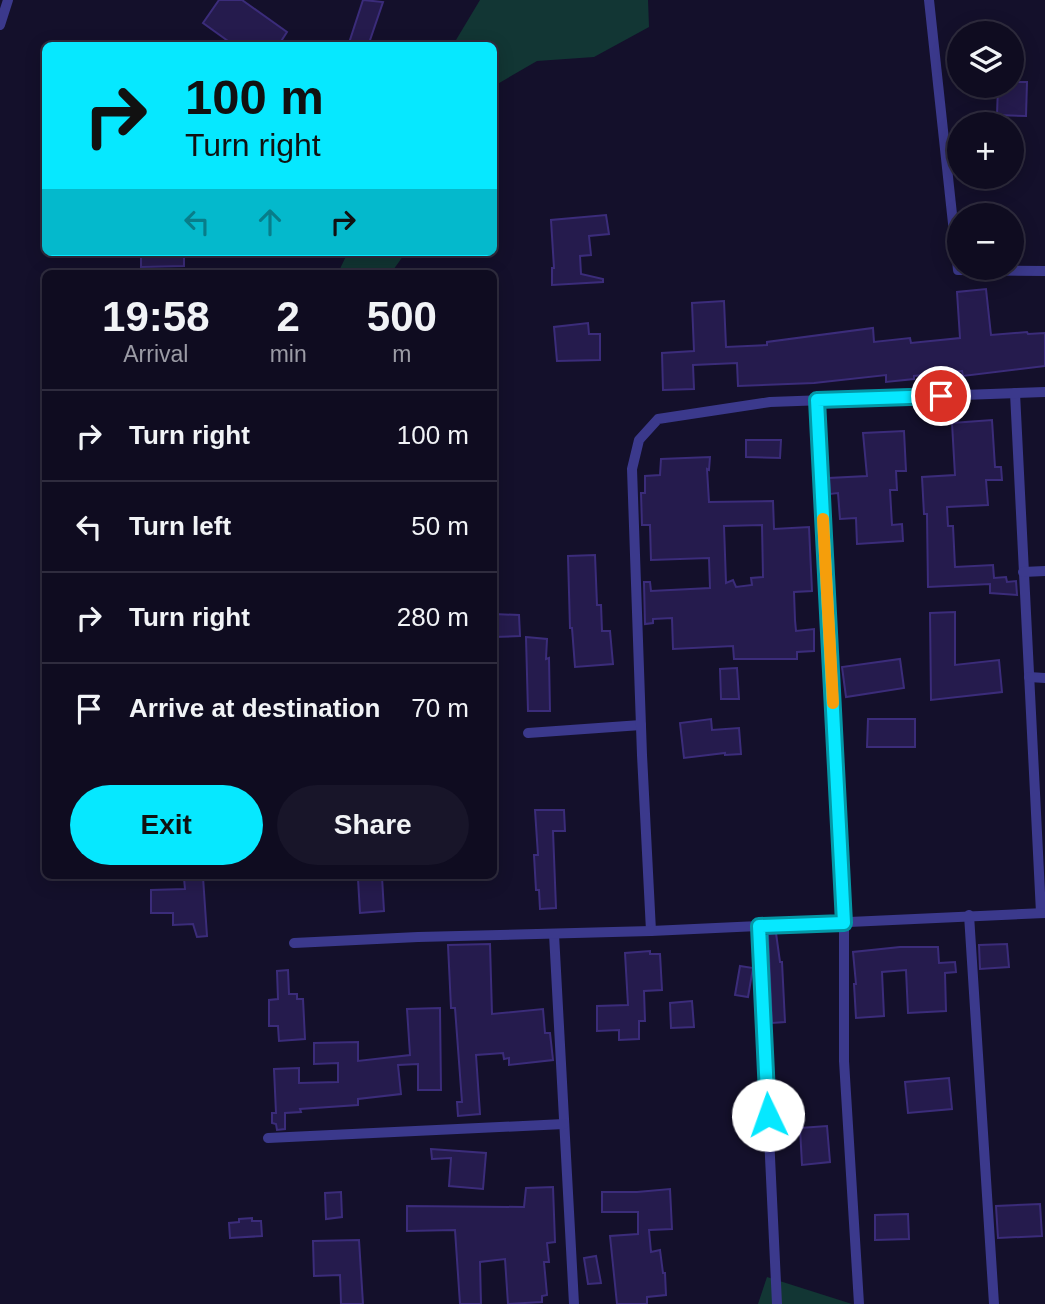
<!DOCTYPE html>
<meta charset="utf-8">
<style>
body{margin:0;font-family:Helvetica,sans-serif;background:#181529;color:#f1f3f6;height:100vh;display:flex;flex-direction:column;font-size:26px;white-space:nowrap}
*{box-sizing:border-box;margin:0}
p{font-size:23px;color:#9b9ba5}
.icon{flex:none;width:38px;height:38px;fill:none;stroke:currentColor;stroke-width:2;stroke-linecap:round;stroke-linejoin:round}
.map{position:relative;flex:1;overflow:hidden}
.drawer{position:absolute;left:42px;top:270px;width:455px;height:609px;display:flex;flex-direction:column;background:#0f0c20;border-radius:10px;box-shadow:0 4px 18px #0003,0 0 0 2px #2f2c3e}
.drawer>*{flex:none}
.hud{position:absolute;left:42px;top:42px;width:455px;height:214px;border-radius:10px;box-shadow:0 4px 18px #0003,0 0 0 2px #2f2c3e;background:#06e8ff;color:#111;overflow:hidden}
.tools{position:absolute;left:947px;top:21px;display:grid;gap:14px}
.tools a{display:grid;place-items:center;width:77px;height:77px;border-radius:50%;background:#0f0c20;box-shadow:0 4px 18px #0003,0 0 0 2px #2f2c3e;font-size:35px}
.pin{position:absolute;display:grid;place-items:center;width:60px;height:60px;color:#fff;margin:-30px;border:4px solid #fff;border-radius:50%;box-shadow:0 2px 7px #0007}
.me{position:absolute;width:77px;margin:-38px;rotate:357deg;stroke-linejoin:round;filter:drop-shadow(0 0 5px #0008)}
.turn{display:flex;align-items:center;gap:24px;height:147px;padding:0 28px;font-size:32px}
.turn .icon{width:91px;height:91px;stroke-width:2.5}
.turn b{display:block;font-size:49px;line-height:60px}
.lanes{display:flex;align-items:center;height:66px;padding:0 28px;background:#0003;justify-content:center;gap:35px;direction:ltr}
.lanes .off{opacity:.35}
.eta{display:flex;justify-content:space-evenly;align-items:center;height:119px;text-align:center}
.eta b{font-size:42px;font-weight:800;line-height:49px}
.cta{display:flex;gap:14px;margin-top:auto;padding:14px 28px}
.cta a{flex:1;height:80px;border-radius:42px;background:#06e8ff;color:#111;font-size:28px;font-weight:800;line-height:80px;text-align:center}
.cta a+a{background:#181529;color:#f1f3f6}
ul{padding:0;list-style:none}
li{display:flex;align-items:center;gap:21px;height:91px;padding:0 28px;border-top:2px solid #2f2c3e}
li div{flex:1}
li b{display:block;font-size:26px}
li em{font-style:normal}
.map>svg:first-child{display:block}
.green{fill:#123634}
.building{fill:#251b4d;stroke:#3b2c7a;stroke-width:2;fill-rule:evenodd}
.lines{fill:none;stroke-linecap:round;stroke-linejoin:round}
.street{stroke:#3b398c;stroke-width:10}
.route-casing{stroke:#0497a6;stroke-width:18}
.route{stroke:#06e8ff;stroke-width:12}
.slow{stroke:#f59e0b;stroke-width:12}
</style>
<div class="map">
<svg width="1045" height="1304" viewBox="0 0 1045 1304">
<rect width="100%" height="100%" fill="#14102b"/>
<!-- green -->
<g class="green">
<polygon points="480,0 648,0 649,27 594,57 537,61 494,86 494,46 453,45"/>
<polygon points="348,252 406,252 391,273 338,273"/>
<polygon points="767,1277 852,1304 758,1304"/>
</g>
<!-- building -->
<g class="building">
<polygon points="219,0 242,0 287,32 278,46 235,46 203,23"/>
<polygon points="363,0 383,2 368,46 348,46"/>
<polygon points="1012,82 1027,82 1026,116 997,115 998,86 1012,86"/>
<polygon points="606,215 609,234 589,236 591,255 580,256 581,274 603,279 603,282 552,285 552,268 554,268 551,220"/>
<polygon points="141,252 184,252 184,266 141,267"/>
<polygon points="986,289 991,335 1027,332 1028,334 1045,333 1045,366 963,376 962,371 914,376 914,379 886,382 886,375 814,383 738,386 737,363 693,365 694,389 663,390 662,353 694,351 692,303 724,301 726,347 767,345 767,342 873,328 874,342 910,338 911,343 960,338 957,292"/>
<polygon points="588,323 589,334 600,334 600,360 557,361 554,327"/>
<polygon points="992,420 995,467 1001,467 1002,480 986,480 988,505 947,507 948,526 953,526 955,567 993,565 994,578 1006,577 1007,582 1016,581 1017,595 990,593 990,584 928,587 927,514 924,514 922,477 955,475 952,423"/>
<polygon points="904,431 906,471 896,471 897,490 890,490 892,525 902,524 903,541 857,544 856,518 840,519 838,493 830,494 829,478 867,476 863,433"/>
<polygon points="746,440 781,440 780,458 746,457"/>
<path d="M710,457L709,470L707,469L709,502L773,501L774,529L809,527L812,591L794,592L795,620L796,631L814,629V651L797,652V659H734L733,646L673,649L672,618L653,619V623L645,624L644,582H650L651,591L710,588L709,558L651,560L650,525H642L641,493H645V476L660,475L661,459ZM762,525L763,577L751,578L752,585L736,587L733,580L726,583L724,526Z"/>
<polygon points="595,555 597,605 601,605 602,631 610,631 613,664 575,667 572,628 570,628 568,556"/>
<polygon points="955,612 955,665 999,660 1002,692 931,700 930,613"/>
<polygon points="494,614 519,615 520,636 494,637"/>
<polygon points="526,637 547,639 546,659 549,658 550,711 528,711"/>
<polygon points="900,659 904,688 846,697 842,667"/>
<polygon points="737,668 739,699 721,699 720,669"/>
<polygon points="711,719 712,730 739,728 741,754 725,755 725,753 684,758 680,723"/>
<polygon points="868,719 915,719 915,747 867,747"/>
<polygon points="535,810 564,810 565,831 553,831 556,908 540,909 539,890 536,890 534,855 538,855"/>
<polygon points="203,877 207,936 197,937 193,924 173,925 173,913 151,913 151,890 185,889 184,878"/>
<polygon points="382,877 384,911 360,913 358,879"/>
<polygon points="776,933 780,962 782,962 785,1022 772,1023 768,934"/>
<polygon points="490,944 492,1014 543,1009 545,1033 550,1033 553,1060 509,1065 509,1058 504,1059 503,1053 476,1055 480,1114 458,1116 457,1102 462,1102 455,1008 451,1008 448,945"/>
<polygon points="1007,944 1009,967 980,969 979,945"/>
<polygon points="900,947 938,947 939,963 955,962 956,972 945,973 946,1011 908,1013 906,970 882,972 884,1016 856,1018 854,984 856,984 853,952"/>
<polygon points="650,951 650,954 660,954 662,990 644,991 645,1021 639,1021 639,1039 619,1040 619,1030 597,1031 597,1006 628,1005 625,953"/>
<polygon points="740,966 753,968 748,997 735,995"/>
<polygon points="288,970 289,994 297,994 297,999 303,999 305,1039 279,1041 278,1026 269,1026 269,1000 278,999 277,971"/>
<polygon points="692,1001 694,1027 671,1028 670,1003"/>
<polygon points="440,1008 441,1090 418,1090 418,1064 398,1065 401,1094 358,1099 358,1105 300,1109 301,1112 285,1113 285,1129 277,1130 276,1124 272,1123 272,1113 276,1113 274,1069 299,1068 299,1083 338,1082 338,1063 314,1064 314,1043 358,1042 358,1061 410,1055 407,1009"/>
<polygon points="949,1078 952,1109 908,1113 905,1082"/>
<polygon points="827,1126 830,1162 802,1165 800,1128"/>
<polygon points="431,1149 486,1153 483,1189 449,1186 451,1158 432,1159"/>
<polygon points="553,1187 555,1242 547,1243 549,1262 544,1262 547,1295 542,1296 542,1302 508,1304 505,1259 480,1262 481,1304 460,1304 455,1230 407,1231 407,1206 524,1207 526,1188"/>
<polygon points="670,1189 672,1229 649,1230 651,1252 660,1250 663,1273 665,1273 666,1295 647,1297 647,1304 617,1304 610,1236 638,1234 638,1212 602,1212 602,1192 637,1192"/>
<polygon points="341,1192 342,1217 326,1219 325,1193"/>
<polygon points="1040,1204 1042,1236 998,1238 996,1206"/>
<polygon points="908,1214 909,1239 875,1240 875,1215"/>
<polygon points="252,1218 252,1221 261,1221 262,1236 230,1238 229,1223 239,1222 239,1219"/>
<polygon points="359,1240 363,1304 341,1304 340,1275 314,1276 313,1241"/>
<polygon points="596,1256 601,1283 588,1284 584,1258"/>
</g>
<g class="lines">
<!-- street -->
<g class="street">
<polyline points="929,0 958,270 1045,271"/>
<polyline points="0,25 8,0"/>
<polyline points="1015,393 1041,913"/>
<polyline points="817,400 844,923 844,1061 859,1304"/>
<polyline points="1023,572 1045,571"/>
<polyline points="1029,677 1045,678"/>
<polyline points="528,733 641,725"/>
<polyline points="969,915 994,1304"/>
<polyline points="759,926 777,1304"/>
<polyline points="651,931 642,755 632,469 639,440 658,419 770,402 1045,392"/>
<polyline points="554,934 574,1304"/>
<polyline points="294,943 418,937 651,931 1045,913"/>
<polyline points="268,1138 564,1124"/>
</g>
</g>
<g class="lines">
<!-- route casing -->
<g class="route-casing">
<polyline id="route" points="768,1115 759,926 844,923 817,400 941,396"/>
</g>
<!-- route -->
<use href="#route" class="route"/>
<!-- slow -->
<polyline class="slow" points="823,519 833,703"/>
</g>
</svg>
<div class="tools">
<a><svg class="icon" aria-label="layers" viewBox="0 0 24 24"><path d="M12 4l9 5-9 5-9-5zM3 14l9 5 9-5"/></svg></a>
<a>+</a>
<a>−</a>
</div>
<div class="pin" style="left:941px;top:396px;background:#d93025"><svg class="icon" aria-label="arrive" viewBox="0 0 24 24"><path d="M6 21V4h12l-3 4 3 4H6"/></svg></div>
<svg class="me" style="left:768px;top:1115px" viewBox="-20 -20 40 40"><circle r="19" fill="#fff"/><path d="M0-13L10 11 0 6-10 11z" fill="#06e8ff"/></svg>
<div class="hud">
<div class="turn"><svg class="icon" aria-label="right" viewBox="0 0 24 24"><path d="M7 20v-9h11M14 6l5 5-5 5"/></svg><div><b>100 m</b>Turn right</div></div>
<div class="lanes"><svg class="icon off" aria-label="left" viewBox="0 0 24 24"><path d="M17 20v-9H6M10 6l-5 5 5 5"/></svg><svg class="icon off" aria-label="ahead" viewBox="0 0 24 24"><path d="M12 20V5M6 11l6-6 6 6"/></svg><svg class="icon" aria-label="right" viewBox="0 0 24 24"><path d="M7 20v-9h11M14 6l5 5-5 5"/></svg></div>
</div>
<section class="drawer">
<div class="eta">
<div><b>19:58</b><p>Arrival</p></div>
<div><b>2</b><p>min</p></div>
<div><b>500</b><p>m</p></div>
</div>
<ul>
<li><svg class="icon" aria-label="right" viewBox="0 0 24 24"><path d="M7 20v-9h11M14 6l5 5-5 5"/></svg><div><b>Turn right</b></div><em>100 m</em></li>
<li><svg class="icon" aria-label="left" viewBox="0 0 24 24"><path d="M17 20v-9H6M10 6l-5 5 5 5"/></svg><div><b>Turn left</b></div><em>50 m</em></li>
<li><svg class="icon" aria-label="right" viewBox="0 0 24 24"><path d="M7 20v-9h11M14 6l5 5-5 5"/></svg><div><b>Turn right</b></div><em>280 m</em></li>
<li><svg class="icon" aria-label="arrive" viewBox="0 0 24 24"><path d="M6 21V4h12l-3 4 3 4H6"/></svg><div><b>Arrive at destination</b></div><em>70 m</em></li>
</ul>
<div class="cta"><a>Exit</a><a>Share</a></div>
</section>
</div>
